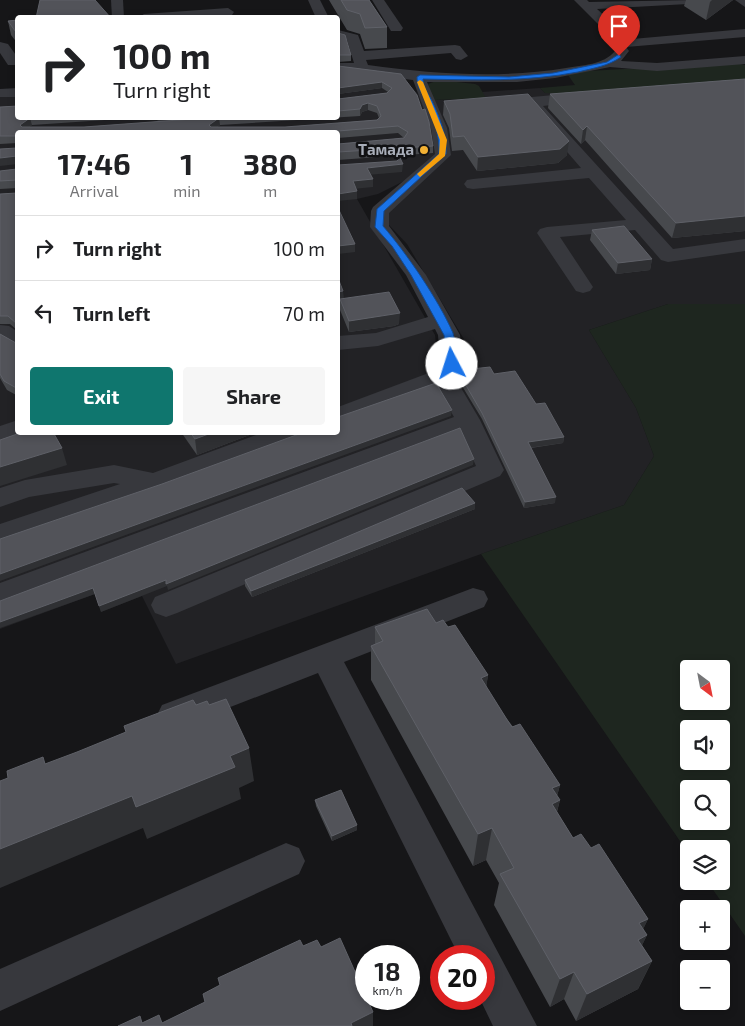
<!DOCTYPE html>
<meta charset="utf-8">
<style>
body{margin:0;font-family:"Exo 2",sans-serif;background:#f6f6f6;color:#202124;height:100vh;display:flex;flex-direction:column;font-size:19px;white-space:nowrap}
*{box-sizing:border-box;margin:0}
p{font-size:16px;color:#757577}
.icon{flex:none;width:28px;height:28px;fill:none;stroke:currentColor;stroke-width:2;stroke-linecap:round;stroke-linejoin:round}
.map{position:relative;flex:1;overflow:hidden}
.sheet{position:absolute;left:15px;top:130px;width:325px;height:305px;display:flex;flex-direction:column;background:#fff;border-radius:5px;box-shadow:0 2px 8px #0003}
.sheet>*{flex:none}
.banner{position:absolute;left:15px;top:15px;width:325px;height:105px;border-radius:5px;box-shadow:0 2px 8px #0003;background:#fff;color:#202124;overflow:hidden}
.needle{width:32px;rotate:148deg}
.controls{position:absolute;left:680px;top:660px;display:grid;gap:10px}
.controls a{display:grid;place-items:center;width:50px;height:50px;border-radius:5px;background:#fff;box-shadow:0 2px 8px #0003;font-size:25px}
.speed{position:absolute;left:355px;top:945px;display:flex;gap:10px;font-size:25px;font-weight:700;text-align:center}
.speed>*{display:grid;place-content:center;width:65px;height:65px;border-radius:50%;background:#fff;box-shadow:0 2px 8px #0003;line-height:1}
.speed small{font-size:12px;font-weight:400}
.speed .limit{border:8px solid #d22;background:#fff;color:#111}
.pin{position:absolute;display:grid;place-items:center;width:42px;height:42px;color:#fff;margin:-51px -21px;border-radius:50% 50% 50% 0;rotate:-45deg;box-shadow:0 0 5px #0007}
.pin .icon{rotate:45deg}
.me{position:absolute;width:55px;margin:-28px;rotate:355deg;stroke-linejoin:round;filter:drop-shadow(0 0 4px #0008)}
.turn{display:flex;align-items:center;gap:18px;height:105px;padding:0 15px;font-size:22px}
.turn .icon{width:65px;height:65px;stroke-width:2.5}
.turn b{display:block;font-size:35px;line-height:42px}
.eta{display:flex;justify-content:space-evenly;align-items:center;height:85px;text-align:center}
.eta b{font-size:30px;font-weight:700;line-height:35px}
.button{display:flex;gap:10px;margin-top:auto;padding:10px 15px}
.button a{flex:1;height:58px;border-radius:5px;background:#0f766e;color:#fff;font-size:20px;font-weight:700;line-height:58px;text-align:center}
.button a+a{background:#f6f6f6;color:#202124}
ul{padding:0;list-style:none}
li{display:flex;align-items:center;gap:15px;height:65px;padding:0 15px;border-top:1px solid #e0e0e0}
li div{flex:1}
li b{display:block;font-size:19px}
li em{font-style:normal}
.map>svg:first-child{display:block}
.built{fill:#222225;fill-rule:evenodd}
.green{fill:#1e261f;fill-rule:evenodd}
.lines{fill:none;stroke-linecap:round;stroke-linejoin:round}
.minor{fill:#37383d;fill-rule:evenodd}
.wall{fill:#47494d;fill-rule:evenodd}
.shaded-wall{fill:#2f3033}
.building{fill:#525359;stroke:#5f6168}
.route{fill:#1a73e8;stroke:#114b97}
.slow{fill:#f59e0b}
.poi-dot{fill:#f2b134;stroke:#111113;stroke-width:2}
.labels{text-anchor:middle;stroke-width:5;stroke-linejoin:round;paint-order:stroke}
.far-poi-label{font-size:15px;font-weight:bold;fill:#a8adb8;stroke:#111113;text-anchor:end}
</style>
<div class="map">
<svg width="745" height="1026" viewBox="0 0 745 1026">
<rect width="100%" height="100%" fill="#161618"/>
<!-- built -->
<path class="built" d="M338,70L404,78L423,100L439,154L410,178L378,194L357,199L435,335L439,372L480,366L407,244L389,225L388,212L449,154V140L433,100L485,98L482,92L540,88L545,93L745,81V304H668L589,330L636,408L654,456L624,505L481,554L176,664L142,596L101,612L95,594L0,629V95L17,94L18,118H338ZM18,132H338V432H18Z"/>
<!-- green -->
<g class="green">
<polygon points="736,63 745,65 745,81 560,94 545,93 540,88 575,85 568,75 587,71"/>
<polygon points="439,80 475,84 479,86 486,98 433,100 428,84"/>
<path d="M668,304H745V936L707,881H721V849H689V854L481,554L624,505L654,456L636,408L589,330ZM689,669H721V701H689ZM689,729H721V761H689ZM689,789H721V821H689Z"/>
</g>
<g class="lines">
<!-- minor -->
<g class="minor">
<polygon points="111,0 123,0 124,18 112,18"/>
<polygon points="308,0 320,0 329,18 316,18"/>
<polygon points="372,0 384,0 403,28 401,31 391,31"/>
<path d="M574,0H587L589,2L694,0L688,4L597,9L608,19L621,40L745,29V37L626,47L629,51L621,61L657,63L745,56V64L657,71L610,67L555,78L517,82H427L447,128L451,155L389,213V226L426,275L460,335L464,364L454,376L480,420L504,470L500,476L177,613L166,617L155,613L151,605L155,597L476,466L461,432L0,606V583L454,417L436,386L338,422V407L434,371L440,363L438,335L435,329L378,346L338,350V336L376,333L428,317L406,275L370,227L371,211L373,207L435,154L431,128L413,80L338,71V63H354L347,40L338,38V30L358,35L364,51L455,45L460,46L468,56L461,60L456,59L451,53L366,60L368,65C435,74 499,79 566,68C583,65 603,65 615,51L598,24Z"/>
<polygon points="735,0 745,0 745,7"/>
<polygon points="228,8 234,12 232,15 204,18 138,18 144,14"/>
<polygon points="0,42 8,44 18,58 18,65 8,65 0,53"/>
<polygon points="18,88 18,97 0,97 0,89"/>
<polygon points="587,92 595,97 592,100 543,106 673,249 745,239 745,251 668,262 661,260 635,230 560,237 593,287 590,291 583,293 576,291 537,233 540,229 547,227 626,220 589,178 473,189 467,188 464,184 467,180 473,179 581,168 524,102 532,97"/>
<path d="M162,118H214C209,125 160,129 155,122Z"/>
<polygon points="0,325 9,326 18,332 18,349 0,340"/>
<polygon points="18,420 18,432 27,434 0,443 0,426"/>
<polygon points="264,432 302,432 299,438 163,488 0,544 0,524 120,484 114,483 29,497 0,507 0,488 25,480 114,465 153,473"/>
<polygon points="473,588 484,591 488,599 484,607 344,662 537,1026 493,1026 480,999 484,999 484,956 459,956 318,673 174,729 162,725 157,715 162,705"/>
<polygon points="286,843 299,848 305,861 299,874 0,1011 0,969"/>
</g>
</g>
<!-- wall -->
<g class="wall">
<polygon points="329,0 369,0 387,27 387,48 365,49 360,34 347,30"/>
<polygon points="686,0 733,0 706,20 684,6"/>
<polygon points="18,20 18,44 11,35 8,21"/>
<polygon points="338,33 351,55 351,61 338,62"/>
<path d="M338,66L401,74L433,146V153L338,160V144L404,138L398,133L338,138V141V132H18V396L7,390L0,378V334L16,343L17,330L10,324H0V194L17,193V188L0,189V171L17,169V143L0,144V107L18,118H134L32,125L29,127H84L206,118H338V99L387,93L388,92L382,88L338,94ZM368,110L377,113L379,118L377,120L285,127H217L220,125L360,116L362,112Z"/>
<polygon points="745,79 745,231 672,238 585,140 581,144 548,108 550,94"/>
<polygon points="444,101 567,155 558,163 477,171 463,150 452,151 449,128 443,115"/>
<polygon points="592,230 652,259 650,270 616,274 590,240"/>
<polygon points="344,298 399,324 394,326 349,332 340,310 340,300"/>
<polygon points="462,370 494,374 536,404 564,437 563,443 531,448 555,503 524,508 482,419 459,381 460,375 462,374"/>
<polygon points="181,432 257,432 197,455"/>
<polygon points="475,503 475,509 252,597 245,586 245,580"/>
<polygon points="436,623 448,627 488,675 486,687 506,718 560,785 557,796 560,800 557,812 573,838 591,848 648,919 643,929 647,935 642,945 652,961 638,989 576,1021 564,999 550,1007 494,905 499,883 486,860 473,866 371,680 371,646 375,644 375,627"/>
<polygon points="315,800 357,830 332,841 316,806"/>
</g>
<!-- shaded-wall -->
<g class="shaded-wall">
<polygon points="712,0 733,0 706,20 710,2"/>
<polygon points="382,82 382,88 338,94 338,96 338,87"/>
<polygon points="368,103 368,110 362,112 360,116 360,109 362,105"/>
<polygon points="30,118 32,125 22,132 20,125"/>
<polygon points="219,118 220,125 210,132 209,125"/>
<polygon points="587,126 585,140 581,144 583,130"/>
<polygon points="569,141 567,155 558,163 477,171 478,157"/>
<polygon points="17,156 18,164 0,166 0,158"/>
<polygon points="403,164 402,172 367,175 367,168"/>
<polygon points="373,179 373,187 353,189 353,181"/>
<polygon points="357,191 357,199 338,201 338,194"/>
<polygon points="745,216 745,231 672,238 676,223"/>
<polygon points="355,244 355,252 338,254 338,246"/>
<polygon points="652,259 650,270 616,274 618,263"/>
<polygon points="343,291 344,299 338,300 338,292"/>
<polygon points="400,313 399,324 394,326 349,332 349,321"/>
<polygon points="452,410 451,416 0,581 0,574"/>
<polygon points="214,432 257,432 197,455 195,439"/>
<polygon points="564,437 563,443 528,448 528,442"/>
<polygon points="62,448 67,465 0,486 0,467"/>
<polygon points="474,459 473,465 168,590 167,586 101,612 99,606"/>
<polygon points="556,497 555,503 524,508 525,502"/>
<polygon points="475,503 475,509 252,597 251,591"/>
<polygon points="93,588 95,594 0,628 0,622"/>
<polygon points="488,675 483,710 481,678"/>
<polygon points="249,748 254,781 239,788 241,799 147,839 143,828 0,888 0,849"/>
<polygon points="560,785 555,803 560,800 551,833 552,788"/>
<polygon points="357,825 357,830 332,841 332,836"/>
<polygon points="492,828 486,860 473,866 478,834"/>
<polygon points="648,919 634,948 639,923"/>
<polygon points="647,935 633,964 638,940"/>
<polygon points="652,961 638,989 576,1021 587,994"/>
<polygon points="574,972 564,999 550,1007 560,979"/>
<polygon points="373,1012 373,1026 351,1026 351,1023"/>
</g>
<!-- building -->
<g class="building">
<polygon points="40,0 95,0 111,18 36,18"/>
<polygon points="341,0 369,0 387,27 365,28 360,14 347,10"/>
<polygon points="18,20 18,35 8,21"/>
<polygon points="338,33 345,35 351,55 338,55"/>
<polygon points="338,66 401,74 417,95 422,110 425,109 429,122 433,146 338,152 338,144 404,138 408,132 398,126 338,131 337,132 18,132 18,389 4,381 0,374 0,334 16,343 17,324 8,316 0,316 0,194 17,193 17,180 0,181 0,171 17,169 17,156 0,158 0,149 17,148 17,136 0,136 0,107 18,106 18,118 40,118 30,118 20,125 22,127 84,127 206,118 230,118 219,118 209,125 211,127 285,127 377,120 381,116 377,106 368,103 362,105 360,109 338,111 338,99 387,93 392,88 382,82 338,88"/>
<polygon points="745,79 745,216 676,223 587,126 583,130 550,94"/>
<polygon points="528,94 569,141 560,149 478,157 464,136 453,137 450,114 444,101"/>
<polygon points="400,158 403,164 367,168 373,179 353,181 357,191 338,194 338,165 397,161"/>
<polygon points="338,208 355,244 338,246"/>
<polygon points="624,226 652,259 618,263 592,230"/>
<polygon points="338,278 343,291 338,292"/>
<polygon points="389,292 400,313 394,314 349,321 340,299"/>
<polygon points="490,367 494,374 515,371 536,404 545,403 564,437 528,442 556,497 525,502 482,413 460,375 464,374 462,370"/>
<polygon points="436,383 452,410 0,574 0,539 162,484 299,434 300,432 338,432 338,417"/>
<polygon points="460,428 474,459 166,584 166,580 99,606 93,588 0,622 0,601"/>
<polygon points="23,432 53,432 62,448 0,467 0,440"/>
<polygon points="190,432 214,432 195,439"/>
<polygon points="462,488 475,503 251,591 245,580"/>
<polygon points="427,609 436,623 443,620 448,627 455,625 488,675 481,678 506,718 512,727 520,724 560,785 552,788 560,800 552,804 573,838 581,834 591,848 599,844 648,919 639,923 647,935 638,940 652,961 587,994 574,972 560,979 500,874 514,868 492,828 478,834 371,646 383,641 375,627"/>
<polygon points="226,699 249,748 230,756 235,767 136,807 132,796 0,849 0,781 8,778 7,771 43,757 45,764 77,752 126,732 124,726 193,700 196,705 207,701 209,705"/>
<polygon points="341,790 357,825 332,836 315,800"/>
<polygon points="340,938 373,1012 351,1023 352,1026 118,1026 140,1016 142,1023 159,1015 162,1023 205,1002 203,994 220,985 218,978 300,940 303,946 317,940 321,947"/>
</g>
<!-- route -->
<path class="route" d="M619,54L621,57C608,66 594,68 578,72C526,82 476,80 423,79C423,88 428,93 432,101C440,118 447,136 446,154L384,211L383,226C407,254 438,299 453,333C456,342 456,354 457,364L448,366L444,335L411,275L392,246L375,227L377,209L439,154C440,135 433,116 425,99C421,91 417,87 417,77L420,75L509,77L553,73L607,62Z"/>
<!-- slow -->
<polygon class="slow" points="420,80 423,82 447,140 445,156 420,177 417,174 439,154 440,140 417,82"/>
<!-- markers -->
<circle class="poi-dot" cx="424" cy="150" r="5"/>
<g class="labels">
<!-- far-poi labels -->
<g class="far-poi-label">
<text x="414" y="155">Тамада</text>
</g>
</g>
</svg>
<div class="controls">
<a><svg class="needle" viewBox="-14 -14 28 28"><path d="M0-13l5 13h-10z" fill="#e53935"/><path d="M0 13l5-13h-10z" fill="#757577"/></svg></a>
<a><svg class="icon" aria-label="sound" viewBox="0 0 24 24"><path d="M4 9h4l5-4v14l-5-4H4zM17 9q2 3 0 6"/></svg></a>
<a><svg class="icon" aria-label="search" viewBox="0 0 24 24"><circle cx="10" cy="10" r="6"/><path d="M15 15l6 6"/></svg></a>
<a><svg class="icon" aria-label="layers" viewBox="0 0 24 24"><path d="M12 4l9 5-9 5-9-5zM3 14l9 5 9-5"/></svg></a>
<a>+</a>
<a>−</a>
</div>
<div class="speed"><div>18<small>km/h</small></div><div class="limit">20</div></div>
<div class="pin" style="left:619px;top:56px;background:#d93025"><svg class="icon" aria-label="arrive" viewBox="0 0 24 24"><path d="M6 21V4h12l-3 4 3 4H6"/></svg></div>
<svg class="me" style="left:452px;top:364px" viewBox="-20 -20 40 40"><circle r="19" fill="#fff"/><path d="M0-13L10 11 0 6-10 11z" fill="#1a73e8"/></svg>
<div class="banner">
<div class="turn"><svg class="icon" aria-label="right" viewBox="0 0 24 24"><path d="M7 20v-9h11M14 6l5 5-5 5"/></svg><div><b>100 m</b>Turn right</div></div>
</div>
<section class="sheet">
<div class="eta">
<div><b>17:46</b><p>Arrival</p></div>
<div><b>1</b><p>min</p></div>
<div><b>380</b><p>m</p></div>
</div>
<ul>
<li><svg class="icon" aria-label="right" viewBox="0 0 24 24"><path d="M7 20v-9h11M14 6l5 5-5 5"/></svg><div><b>Turn right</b></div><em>100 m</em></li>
<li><svg class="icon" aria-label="left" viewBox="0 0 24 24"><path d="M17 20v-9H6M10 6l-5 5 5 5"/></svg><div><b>Turn left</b></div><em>70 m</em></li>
</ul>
<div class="button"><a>Exit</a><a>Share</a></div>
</section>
</div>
